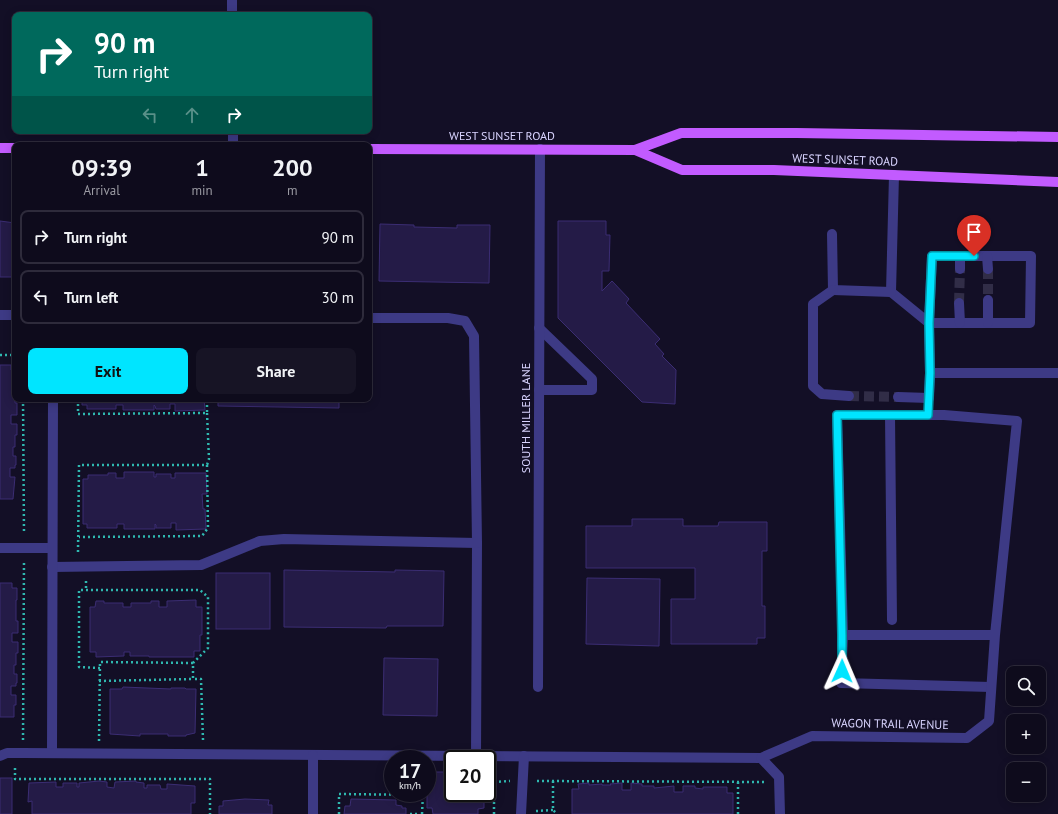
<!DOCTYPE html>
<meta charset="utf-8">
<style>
body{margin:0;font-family:"PT Sans",sans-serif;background:#171425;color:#f1f3f6;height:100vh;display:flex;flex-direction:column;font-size:15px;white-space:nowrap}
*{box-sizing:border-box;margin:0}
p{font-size:13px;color:#9b9ba3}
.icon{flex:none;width:22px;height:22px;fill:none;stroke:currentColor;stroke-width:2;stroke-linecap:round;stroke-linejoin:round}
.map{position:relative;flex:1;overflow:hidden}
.panel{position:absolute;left:12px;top:142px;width:360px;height:260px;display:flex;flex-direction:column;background:#0e0b1c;border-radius:8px;box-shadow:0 2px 10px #0003,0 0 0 1px #2e2b3b}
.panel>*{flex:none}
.banner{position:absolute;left:12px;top:12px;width:360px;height:122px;border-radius:8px;box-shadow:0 2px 10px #0003,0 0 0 1px #2e2b3b;background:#00695c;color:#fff;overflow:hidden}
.tools{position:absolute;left:1006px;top:666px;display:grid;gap:8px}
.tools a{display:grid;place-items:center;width:40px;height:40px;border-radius:8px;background:#0e0b1c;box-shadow:0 2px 10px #0003,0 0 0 1px #2e2b3b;font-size:20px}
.speed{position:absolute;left:384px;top:750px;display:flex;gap:8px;font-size:20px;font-weight:700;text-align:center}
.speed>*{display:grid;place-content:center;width:52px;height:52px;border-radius:50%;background:#0e0b1c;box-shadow:0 2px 10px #0003,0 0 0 1px #2e2b3b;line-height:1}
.speed small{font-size:10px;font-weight:400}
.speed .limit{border:2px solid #111;border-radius:6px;background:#fff;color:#111}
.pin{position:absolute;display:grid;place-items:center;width:34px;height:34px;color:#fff;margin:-41px -17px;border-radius:50% 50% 50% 0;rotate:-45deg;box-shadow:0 0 4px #0007}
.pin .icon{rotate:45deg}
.me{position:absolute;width:44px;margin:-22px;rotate:1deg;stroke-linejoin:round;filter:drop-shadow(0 0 3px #0008)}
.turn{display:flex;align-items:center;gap:14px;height:84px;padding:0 16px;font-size:18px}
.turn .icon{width:52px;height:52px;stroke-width:2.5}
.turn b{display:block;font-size:28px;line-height:34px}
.lanes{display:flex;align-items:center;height:38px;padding:0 16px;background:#0003;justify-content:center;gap:20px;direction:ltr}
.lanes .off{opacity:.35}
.eta{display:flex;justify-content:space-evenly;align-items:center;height:68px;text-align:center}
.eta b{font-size:24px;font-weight:600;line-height:28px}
.button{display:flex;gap:8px;margin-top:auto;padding:8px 16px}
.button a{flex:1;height:46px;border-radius:8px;background:#00e5ff;color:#111;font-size:16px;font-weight:600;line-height:46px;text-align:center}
.button a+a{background:#171425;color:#f1f3f6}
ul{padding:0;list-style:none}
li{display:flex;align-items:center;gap:12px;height:54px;margin:0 8px 6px;padding:0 8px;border:2px solid #2e2b3b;border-radius:8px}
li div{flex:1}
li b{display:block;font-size:15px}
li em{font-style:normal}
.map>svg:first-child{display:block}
.building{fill:#241b47;stroke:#3b2d73}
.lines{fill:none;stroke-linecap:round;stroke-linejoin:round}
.minor-tunnel{stroke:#312d47;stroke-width:10;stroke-dasharray:10 5;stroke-linecap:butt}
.path{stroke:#2fb8b0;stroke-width:2.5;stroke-dasharray:2 3;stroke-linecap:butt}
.minor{stroke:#3d3a85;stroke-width:10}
.major{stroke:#c25bff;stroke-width:10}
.route-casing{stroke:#0095a6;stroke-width:10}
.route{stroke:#00e5ff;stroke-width:7}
.labels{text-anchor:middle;stroke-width:4;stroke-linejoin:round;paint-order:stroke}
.street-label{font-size:12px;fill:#d9d4ff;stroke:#130f26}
</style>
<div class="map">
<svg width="1058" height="814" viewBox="0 0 1058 814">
<rect width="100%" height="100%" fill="#130f26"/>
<!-- building -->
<g class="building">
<polygon points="0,221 15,223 15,277 0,277"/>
<polygon points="558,221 606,221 606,235 610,235 609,271 602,271 602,291 612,281 629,299 626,303 660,339 655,344 664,354 662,356 676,370 675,404 642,402 558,318"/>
<polygon points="380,224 414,225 414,227 457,228 457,225 490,225 489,283 379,281"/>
<polygon points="0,365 11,365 11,370 15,370 15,403 17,403 17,415 11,415 11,424 17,424 17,435 15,435 15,447 13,447 13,456 16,456 16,465 15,465 15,468 10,468 10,477 15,477 13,499 0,499"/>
<polygon points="82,399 204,399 205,410 175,411 175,404 170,404 170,409 156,409 155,406 154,405 154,410 123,410 123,405 116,405 116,409 87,409 87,405 82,405"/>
<polygon points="218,399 339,399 339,408 218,406"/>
<polygon points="124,472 154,472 154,477 156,477 156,474 171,474 171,478 175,478 175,473 206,473 207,494 202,494 203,509 205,509 206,529 176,530 176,523 171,523 171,528 156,528 156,525 155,524 155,529 124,529 124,524 117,524 117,528 87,528 87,524 83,524 83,479 88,479 88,475 108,475 108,473 116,473 116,478 124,478"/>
<polygon points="632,519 683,519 683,526 718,526 719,522 767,522 767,551 762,551 762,606 765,606 765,638 757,638 757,644 671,644 671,599 695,599 695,568 586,568 586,526 632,526"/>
<polygon points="284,570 395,572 395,570 444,571 443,626 387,626 386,628 284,627"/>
<rect x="216" y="573" width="54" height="56"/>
<polygon points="587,578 660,579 659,646 586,644"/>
<polygon points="0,583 12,583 12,588 17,588 17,600 16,600 16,621 18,621 18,633 12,633 12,642 18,642 18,653 16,653 16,665 14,665 14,674 17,674 17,683 16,683 16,686 11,686 11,695 16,695 16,705 14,705 14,717 0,717"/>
<polygon points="196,600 196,607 202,607 202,635 200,635 200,651 194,651 194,657 149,657 149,656 130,656 130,652 124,652 124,656 96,657 96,652 90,652 90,607 95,607 96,601 104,601 104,603 123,603 123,607 131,607 131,603 151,603 151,601 159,601 159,607 167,607 167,601"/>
<polygon points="384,658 438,659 437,716 383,715"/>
<polygon points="123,687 171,689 171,688 185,688 186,689 196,689 195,733 186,735 186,736 168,736 168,734 140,734 140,736 110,734 110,689 122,689"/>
<polygon points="432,772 453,772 453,793 486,794 486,802 484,802 484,808 478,809 478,814 433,814 432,808 427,808 427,778 432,778"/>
<rect x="0" y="778" width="12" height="36"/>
<polygon points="99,781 107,782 107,787 114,788 115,782 136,781 136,782 144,783 144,788 147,788 147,785 160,785 161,789 167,789 167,784 195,786 195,803 191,803 191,814 32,814 32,801 28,802 29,783 56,782 56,787 63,787 63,783 77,783 77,787 79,787 79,783"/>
<polygon points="589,783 589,785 602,784 602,785 611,785 610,784 622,783 622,790 631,790 631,783 642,784 642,786 654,786 654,788 674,786 674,792 683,792 683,786 695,786 695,788 703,789 703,787 727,787 727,793 733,793 733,814 572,814 572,789 579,789 578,784"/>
<polygon points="245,799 269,800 268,805 272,805 272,814 219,814 219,806 223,806 223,801"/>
<polygon points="351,799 396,800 396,805 402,806 402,808 406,808 406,814 344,814 345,806 350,806"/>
</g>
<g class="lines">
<!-- minor-tunnel -->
<g class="minor-tunnel">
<polyline points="988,269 988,300"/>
<polyline points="959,303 960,269"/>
<polyline points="849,396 898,397"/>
</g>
<!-- path -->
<g class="path">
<polyline points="0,355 15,355"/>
<polyline points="23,399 24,534"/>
<polyline points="78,399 78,414 207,413 207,399"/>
<polyline points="207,413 209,459 207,465"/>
<polyline points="78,552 79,465 207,465 208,528 202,536 79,537"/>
<polyline points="86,581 86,590"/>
<polyline points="100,668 79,667 79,590 200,590 208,597 208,648 193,663"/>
<polyline points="99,681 193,679"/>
<polyline points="23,740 24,561"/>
<polyline points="99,741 100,662 193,663 193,679 201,679 203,740"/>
<polyline points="15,768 15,779 210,779 210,814"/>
<polyline points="537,781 764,782"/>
<polyline points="553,781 553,810 557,814"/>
<polyline points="494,782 510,781"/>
<polyline points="738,782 738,814"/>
<polyline points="536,811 553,810"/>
<polyline points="339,814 339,794 423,795"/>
<polyline points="410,814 418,814"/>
<polyline points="422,814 423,793"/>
<polyline points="494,814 494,771"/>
</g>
<!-- minor -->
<g class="minor">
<polyline points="232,0 232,15"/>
<polyline points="233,131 233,145"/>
<polyline points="894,175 891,292 929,323 1030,323 1031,256 932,256 929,323 930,373 1058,373"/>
<polyline points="832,234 833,290 891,292"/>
<polyline points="987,256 988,269"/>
<polyline points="960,269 960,256"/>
<polyline points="833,290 813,304 813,386 822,394 849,396"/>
<polyline points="959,303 960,323"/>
<polyline points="0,315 15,315"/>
<polyline points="369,318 448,318 465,321 474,336 477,543 476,756"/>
<polyline points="988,323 988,300"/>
<polyline points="539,390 592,390 592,379 539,328"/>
<polyline points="898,397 929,398 930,373"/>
<polyline points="890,415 892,620"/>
<polyline points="0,548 52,548"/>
<polyline points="52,567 201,565 260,541 284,539 477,543"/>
<polyline points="843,635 841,683 991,687"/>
<polyline points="538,687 540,149"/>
<polyline points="52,753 53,399"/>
<polyline points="0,756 7,753 23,753 761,758 779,777 780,814"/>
<polyline points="761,758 812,736 967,738 989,721 995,635 843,635 837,415 944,415 1017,421 995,635"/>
<polyline points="313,814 313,755"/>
<polyline points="521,814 524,756"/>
</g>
<!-- major -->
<g class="major">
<polyline points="0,148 15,148"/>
<polyline points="369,149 635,150 681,133 797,133 1058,137"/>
<polyline points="635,150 682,170 774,170 1058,182"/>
</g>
</g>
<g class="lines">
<!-- route casing -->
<g class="route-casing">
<polyline id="route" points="842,671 842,635 837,415 928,415 930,373 929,323 932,256 974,256"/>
</g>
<!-- route -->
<use href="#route" class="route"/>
</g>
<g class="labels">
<!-- street labels -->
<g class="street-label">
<text x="502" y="140">WEST SUNSET ROAD</text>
<text transform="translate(845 160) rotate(2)" y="4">WEST SUNSET ROAD</text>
<text transform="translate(526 418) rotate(-90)" y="4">SOUTH MILLER LANE</text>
<text transform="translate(890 724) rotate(1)" y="4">WAGON TRAIL AVENUE</text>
</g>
</g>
</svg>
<div class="tools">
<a><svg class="icon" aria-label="search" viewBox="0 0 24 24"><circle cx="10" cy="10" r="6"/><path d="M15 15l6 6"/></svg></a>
<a>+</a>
<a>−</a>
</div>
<div class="speed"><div>17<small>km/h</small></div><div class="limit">20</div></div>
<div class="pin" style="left:974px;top:256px;background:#d93025"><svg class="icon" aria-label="arrive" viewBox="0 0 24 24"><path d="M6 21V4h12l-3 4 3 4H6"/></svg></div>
<svg class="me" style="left:842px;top:671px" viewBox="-20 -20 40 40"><path d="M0-17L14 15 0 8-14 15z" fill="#00e5ff" stroke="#fff" stroke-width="4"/></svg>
<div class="banner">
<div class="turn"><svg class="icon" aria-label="right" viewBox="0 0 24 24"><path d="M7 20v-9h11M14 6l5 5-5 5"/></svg><div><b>90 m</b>Turn right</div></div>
<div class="lanes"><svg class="icon off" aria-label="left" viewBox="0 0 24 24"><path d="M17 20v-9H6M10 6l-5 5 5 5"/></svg><svg class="icon off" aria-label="ahead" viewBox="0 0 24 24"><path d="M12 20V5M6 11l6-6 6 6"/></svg><svg class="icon" aria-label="right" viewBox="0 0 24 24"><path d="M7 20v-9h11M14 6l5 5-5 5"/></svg></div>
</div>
<section class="panel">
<div class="eta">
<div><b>09:39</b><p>Arrival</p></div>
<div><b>1</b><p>min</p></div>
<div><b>200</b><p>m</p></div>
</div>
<ul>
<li><svg class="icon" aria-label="right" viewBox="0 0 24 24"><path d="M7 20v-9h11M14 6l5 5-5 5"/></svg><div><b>Turn right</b></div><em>90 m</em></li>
<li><svg class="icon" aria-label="left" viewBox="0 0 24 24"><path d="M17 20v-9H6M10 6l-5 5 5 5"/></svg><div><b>Turn left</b></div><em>30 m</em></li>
</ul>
<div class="button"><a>Exit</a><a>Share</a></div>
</section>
</div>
